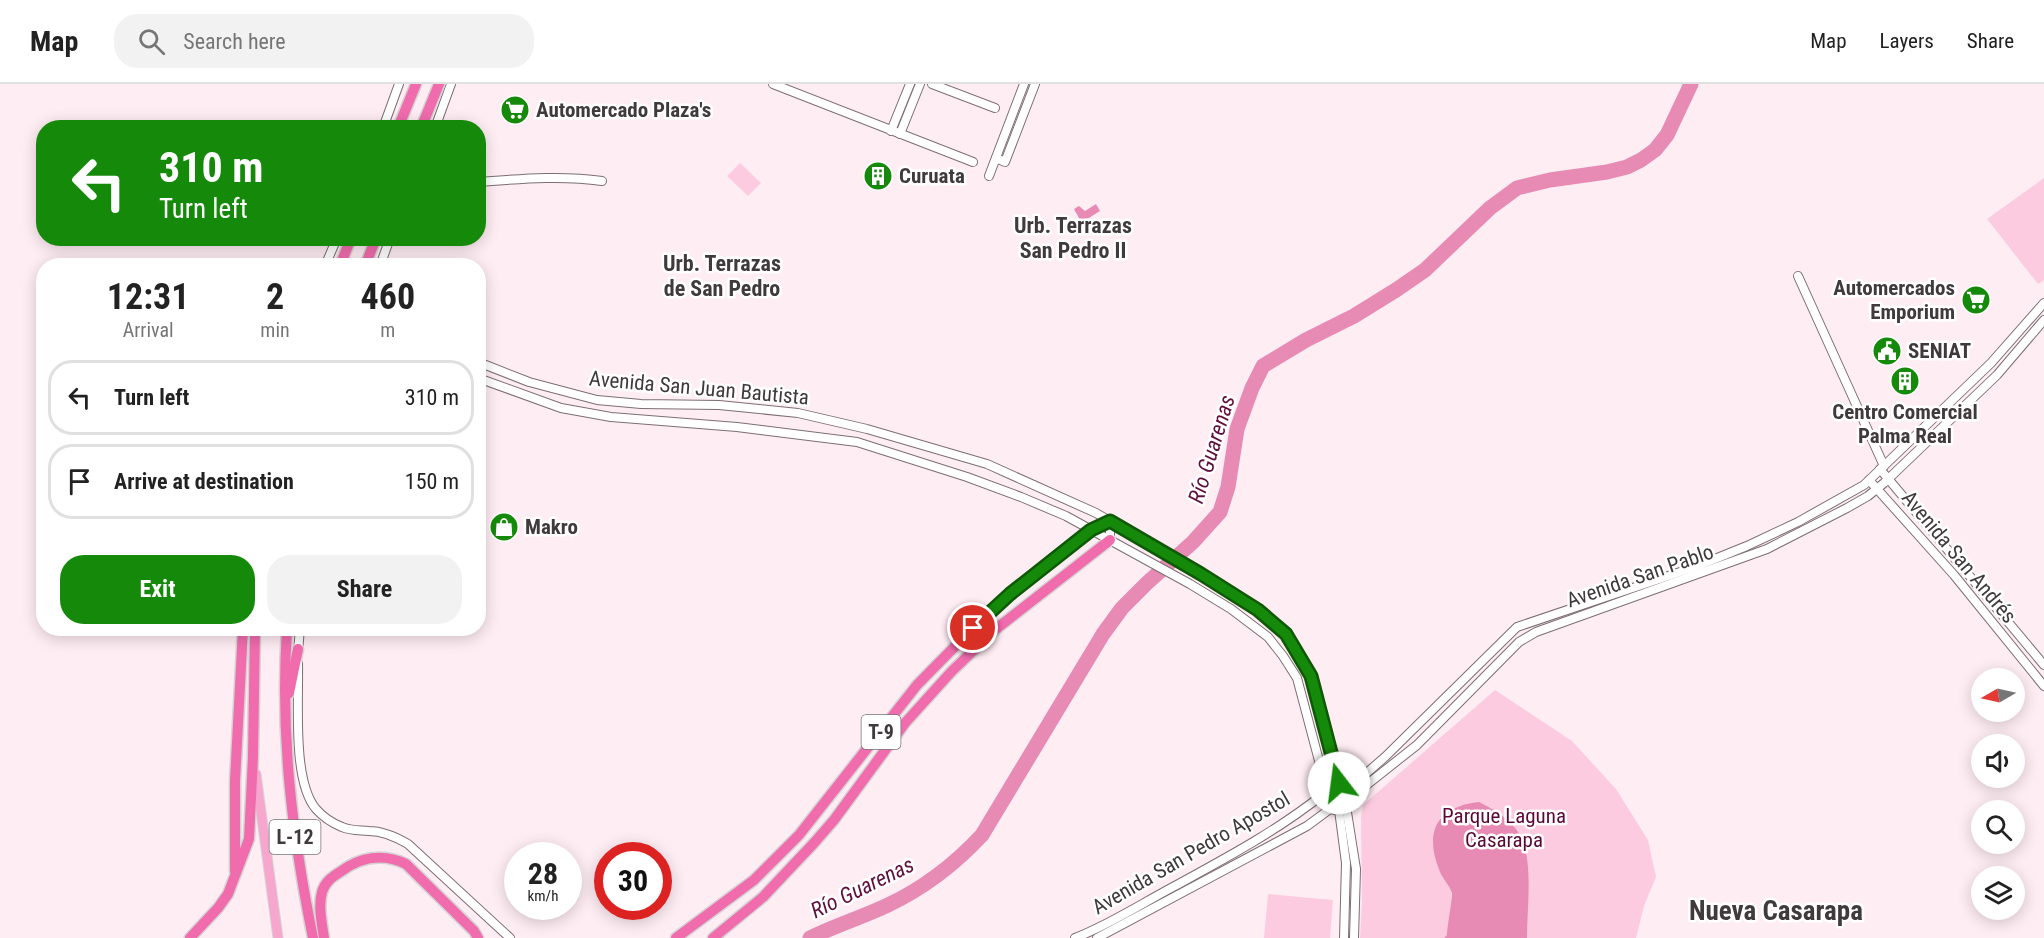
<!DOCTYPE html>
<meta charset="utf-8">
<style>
body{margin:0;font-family:"Roboto Condensed",sans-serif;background:#f2f2f2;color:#222;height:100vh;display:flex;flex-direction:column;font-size:22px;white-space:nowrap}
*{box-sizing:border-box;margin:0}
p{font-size:20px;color:#767676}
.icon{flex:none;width:33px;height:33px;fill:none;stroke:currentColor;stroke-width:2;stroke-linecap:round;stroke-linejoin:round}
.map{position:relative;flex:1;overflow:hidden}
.panel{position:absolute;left:36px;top:174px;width:450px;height:378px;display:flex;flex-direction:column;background:#fff;border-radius:24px;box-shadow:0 3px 15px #0003}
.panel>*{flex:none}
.top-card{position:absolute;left:36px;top:36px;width:450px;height:126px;border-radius:24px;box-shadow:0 3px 15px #0003;background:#158909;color:#fff;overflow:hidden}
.needle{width:39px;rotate:261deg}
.tools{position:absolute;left:1971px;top:584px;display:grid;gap:12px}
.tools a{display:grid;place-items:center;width:54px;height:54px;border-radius:50%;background:#fff;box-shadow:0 3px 15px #0003;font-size:30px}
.speed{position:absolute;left:504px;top:758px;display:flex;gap:12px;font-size:30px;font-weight:700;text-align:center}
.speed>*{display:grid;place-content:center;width:78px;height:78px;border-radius:50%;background:#fff;box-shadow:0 3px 15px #0003;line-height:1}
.speed small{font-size:15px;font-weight:400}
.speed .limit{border:9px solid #d22;background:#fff;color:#111}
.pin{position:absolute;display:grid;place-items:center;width:51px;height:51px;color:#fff;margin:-26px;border:3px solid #fff;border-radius:50%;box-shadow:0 2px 6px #0007}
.me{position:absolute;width:66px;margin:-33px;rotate:345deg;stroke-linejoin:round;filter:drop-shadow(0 0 4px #0008)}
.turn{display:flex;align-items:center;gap:21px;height:126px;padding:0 24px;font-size:27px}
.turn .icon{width:78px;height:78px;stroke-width:2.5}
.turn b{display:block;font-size:42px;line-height:51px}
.eta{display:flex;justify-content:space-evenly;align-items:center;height:102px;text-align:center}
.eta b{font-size:36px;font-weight:700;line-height:42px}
.cta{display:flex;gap:12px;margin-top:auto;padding:12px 24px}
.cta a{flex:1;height:69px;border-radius:24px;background:#158909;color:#fff;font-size:24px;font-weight:700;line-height:69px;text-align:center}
.cta a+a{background:#f2f2f2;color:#222}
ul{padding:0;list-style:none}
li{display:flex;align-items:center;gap:18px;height:75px;margin:0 12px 9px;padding:0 12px;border:3px solid #e0e0e0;border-radius:24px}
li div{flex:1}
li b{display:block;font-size:22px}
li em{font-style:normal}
header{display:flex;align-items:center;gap:36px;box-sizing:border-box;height:84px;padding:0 30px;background:#fff;border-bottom:2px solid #e0e0e0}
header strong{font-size:28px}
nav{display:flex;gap:33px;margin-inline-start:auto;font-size:21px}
.search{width:420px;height:54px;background:#f2f2f2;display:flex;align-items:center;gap:15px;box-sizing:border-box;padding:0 21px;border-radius:24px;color:#767676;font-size:22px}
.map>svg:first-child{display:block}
.green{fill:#fdcbdf}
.water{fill:#e78bb4}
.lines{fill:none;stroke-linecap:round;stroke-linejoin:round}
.river{stroke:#e78bb4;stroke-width:15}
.minor-casing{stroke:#7d6e74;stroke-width:10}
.major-casing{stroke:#d5d4d4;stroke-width:11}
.highway-casing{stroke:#d5d4d4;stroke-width:13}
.minor{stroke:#fff;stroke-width:8}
.major{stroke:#f7a7ce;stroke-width:9}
.highway{stroke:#f16cad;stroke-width:10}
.route-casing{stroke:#0e5906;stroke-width:15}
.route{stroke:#158909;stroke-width:10}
.labels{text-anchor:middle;stroke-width:5;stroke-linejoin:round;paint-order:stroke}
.shield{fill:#fff;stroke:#797576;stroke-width:1.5}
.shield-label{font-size:20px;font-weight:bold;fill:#403a3c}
.poi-label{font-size:21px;font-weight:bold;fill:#403a3c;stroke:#fff;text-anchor:start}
.street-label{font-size:21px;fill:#403a3c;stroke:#fff}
.park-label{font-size:21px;fill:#5b0838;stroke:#fff}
.neighbourhood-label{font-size:22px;font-weight:bold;fill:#403a3c;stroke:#fff}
.water-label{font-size:22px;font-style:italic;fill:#61103d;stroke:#fff}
.district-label{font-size:27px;font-weight:bold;fill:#403a3c;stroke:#fff}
</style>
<header>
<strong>Map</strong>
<div class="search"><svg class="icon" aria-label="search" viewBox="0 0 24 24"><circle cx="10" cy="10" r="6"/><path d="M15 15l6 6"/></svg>Search here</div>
<nav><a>Map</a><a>Layers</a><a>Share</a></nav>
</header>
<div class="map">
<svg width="2044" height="854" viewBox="0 0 2044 854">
<rect width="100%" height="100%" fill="#ffedf4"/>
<!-- green -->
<g class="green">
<polygon points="740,79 761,99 748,112 727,92"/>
<polygon points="2044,94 2044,196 2038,200 1987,135"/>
<polygon points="1495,606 1572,657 1616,705 1648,756 1656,793 1644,822 1636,854 1360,854 1362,817 1361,733 1363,721"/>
<polygon points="1268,810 1333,816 1330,854 1264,854"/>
</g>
<!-- water -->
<g class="water">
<polygon points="1096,120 1100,127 1084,137 1083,140 1080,140 1080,136 1074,125 1079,122 1085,127"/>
<path d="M1479,718C1495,726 1514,737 1522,755C1533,781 1527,825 1527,854H1444L1447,851C1447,843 1453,812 1452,809C1450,802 1443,795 1440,788C1424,749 1435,723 1479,718Z"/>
</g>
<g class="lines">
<!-- river -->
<path class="river" d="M810,854C836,841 863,833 888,821C924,804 955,780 982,751L1103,550L1122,524L1147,499L1193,458L1220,428L1228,403L1237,345L1252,304L1263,282L1306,256L1354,232L1396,206L1425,186L1490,124L1517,104L1550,96L1607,88L1627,83L1641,76L1655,66L1667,51L1691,0"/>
<!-- minor casing -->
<g class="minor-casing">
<g id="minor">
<polyline points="773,0 973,78"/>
<polyline points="932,0 995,24"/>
<polyline points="383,44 399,0"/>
<polyline points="435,44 451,0"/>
<polyline points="891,47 910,0"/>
<polyline points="900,50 920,0"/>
<polyline points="996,74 1005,78 1035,0"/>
<polyline points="989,92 1024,0"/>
<path d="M478,98C519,95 561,91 602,97"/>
<polyline points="325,182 337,154"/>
<polyline points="380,182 390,154"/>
<polyline points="1798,192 1884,382"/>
<polyline points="478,278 529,298 597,316 641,320 719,321 798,329 867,345 987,380 1096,429 1201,490 1258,527 1286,550 1311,592 1339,699"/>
<polyline points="478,294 561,324 611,333 737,343 857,358 967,393 1021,413 1066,432 1190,500 1231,525 1268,553 1283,572 1297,594 1326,703 1322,711 1324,719 1334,726 1341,726 1346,722"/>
<polyline points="1880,385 2044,581"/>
<polyline points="1869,396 1954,491 2044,602"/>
<polyline points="1110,456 1110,437"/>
<polyline points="298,568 300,544"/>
<path d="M298,580C299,617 292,697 316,725C323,733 332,739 342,743C351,747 360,746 369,747C383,747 396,753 408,760L510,854"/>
<polyline points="1346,703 1362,693 1385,673 1517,543 1695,483 1747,462 1798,438 1864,401 1991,279 2044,219"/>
<polyline points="1350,714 1417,661 1519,558 1536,548 1767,465 1847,424 1868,412 1884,399 1997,291 2044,236"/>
<polyline points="1348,719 1346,722 1356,785 1354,854"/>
<polyline points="1339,726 1346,779 1344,854"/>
<path d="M1075,854C1109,841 1141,820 1173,803C1224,775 1277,747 1322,711"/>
<polyline points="1097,854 1307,742 1330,725"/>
</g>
</g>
<!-- major casing -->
<g class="major-casing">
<polyline id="major" points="256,690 278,854"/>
</g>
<!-- highway casing -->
<g class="highway-casing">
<g id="highway">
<polyline points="398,44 416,0"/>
<polyline points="421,44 439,0"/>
<polyline points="340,182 351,154"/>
<polyline points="365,182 376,154"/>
<path d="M287,544C280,651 292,750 313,854"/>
<polyline points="289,609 298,565"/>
<polyline points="235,787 235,697 243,544"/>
<polyline points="190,854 218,824 228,810 249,755 253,673 255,544"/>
<path d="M324,854C322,840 318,822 322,808C325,798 332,793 340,788C360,773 383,769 406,780L474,847L478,854"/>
<polyline points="676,854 754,796 799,751 917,601 973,544 1010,510 1091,446"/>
<polyline points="713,854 763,813 814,759 834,736 905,639 952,587 996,545 1110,456"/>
</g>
</g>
<!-- minor -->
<use href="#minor" class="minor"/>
<!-- major -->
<use href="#major" class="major"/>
<!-- highway -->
<use href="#highway" class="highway"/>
</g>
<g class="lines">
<!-- route casing -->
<g class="route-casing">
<polyline id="route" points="973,544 1010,510 1091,446 1110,437 1201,490 1258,526 1286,550 1311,592 1339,699"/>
</g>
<!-- route -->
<use href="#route" class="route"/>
</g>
<!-- icons -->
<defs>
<g id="supermarket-disc" transform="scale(1.5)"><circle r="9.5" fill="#158909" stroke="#fff"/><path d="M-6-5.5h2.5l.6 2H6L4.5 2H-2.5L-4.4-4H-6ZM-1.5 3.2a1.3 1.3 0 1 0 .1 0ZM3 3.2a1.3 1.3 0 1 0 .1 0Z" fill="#fff"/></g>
<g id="building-disc" transform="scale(1.5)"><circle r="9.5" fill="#158909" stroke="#fff"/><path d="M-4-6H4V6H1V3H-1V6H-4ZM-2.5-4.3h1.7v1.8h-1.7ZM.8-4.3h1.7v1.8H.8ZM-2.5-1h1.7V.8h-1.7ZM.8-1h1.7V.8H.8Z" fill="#fff"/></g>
<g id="civic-disc" transform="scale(1.5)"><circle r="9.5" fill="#158909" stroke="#fff"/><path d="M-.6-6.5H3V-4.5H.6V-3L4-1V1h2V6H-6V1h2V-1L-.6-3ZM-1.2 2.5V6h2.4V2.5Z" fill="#fff"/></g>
<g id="shop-disc" transform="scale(1.5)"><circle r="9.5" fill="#158909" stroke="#fff"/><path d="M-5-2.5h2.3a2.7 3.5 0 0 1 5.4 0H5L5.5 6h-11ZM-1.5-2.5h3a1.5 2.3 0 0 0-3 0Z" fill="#fff"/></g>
</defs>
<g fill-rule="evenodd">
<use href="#supermarket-disc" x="515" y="26"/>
<use href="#building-disc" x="878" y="92"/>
<use href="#supermarket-disc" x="1976" y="216"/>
<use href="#civic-disc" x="1887" y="267"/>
<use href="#building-disc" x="1905" y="297"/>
<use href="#shop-disc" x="504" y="443"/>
</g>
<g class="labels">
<!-- shield labels -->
<g class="shield">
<rect x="861.5" y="631" width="39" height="34" rx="4.5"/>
<rect x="269.5" y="736" width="51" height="34" rx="4.5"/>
</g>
<g class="shield-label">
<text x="881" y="655">T-9</text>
<text x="295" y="760">L-12</text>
</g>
<!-- poi labels -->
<g class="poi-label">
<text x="536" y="33">Automercado Plaza's</text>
<text x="899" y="99">Curuata</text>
<text x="1955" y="211" text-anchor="end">Automercados<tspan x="1955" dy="24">Emporium</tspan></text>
<text x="1908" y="274">SENIAT</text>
<text x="1905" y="335" text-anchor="middle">Centro Comercial<tspan x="1905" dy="24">Palma Real</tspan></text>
<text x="525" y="450">Makro</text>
</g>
<!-- street labels -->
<g class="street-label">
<text transform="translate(699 304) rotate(5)" y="7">Avenida San Juan Bautista</text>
<text transform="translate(1959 473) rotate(50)" y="7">Avenida San Andrés</text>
<text transform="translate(1640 492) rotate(-19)" y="7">Avenida San Pablo</text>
<text transform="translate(1191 769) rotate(-30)" y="7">Avenida San Pedro Apostol</text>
</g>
<!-- park labels -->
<g class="park-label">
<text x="1504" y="739">Parque Laguna<tspan x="1504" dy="24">Casarapa</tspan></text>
</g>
<!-- neighbourhood labels -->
<g class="neighbourhood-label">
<text x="1073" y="149">Urb. Terrazas<tspan x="1073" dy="25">San Pedro II</tspan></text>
<text x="722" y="187">Urb. Terrazas<tspan x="722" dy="25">de San Pedro</tspan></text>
</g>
<!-- water labels -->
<g class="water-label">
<text transform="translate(1211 365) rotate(-73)" y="8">Río Guarenas</text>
<text transform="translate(862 803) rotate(-26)" y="8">Río Guarenas</text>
</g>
<!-- district labels -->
<g class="district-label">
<text x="1776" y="836">Nueva Casarapa</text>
</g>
</g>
</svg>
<div class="tools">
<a><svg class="needle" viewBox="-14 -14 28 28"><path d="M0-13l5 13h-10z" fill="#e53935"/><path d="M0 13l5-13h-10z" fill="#767676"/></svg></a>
<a><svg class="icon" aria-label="sound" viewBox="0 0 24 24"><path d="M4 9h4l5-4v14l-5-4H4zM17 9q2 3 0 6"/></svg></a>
<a><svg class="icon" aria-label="search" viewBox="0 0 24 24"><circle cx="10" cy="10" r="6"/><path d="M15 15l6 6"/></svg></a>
<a><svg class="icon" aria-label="layers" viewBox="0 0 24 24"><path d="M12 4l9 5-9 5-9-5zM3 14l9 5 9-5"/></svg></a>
</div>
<div class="speed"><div>28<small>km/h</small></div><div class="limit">30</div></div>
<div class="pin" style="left:973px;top:544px;background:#d93025"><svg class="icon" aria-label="arrive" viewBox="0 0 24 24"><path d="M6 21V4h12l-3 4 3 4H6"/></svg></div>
<svg class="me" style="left:1339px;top:699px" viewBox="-20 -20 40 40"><circle r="19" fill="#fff"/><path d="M0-13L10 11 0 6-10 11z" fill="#158909"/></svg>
<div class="top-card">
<div class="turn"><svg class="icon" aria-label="left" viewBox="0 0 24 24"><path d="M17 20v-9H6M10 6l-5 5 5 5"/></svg><div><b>310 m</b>Turn left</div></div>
</div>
<section class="panel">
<div class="eta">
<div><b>12:31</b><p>Arrival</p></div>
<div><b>2</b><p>min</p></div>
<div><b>460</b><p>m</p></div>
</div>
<ul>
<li><svg class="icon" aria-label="left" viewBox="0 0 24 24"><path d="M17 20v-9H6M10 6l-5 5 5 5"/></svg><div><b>Turn left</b></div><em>310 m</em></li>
<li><svg class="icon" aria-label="arrive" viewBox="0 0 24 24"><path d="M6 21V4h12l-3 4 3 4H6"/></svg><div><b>Arrive at destination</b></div><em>150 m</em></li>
</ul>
<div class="cta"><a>Exit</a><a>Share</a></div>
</section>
</div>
